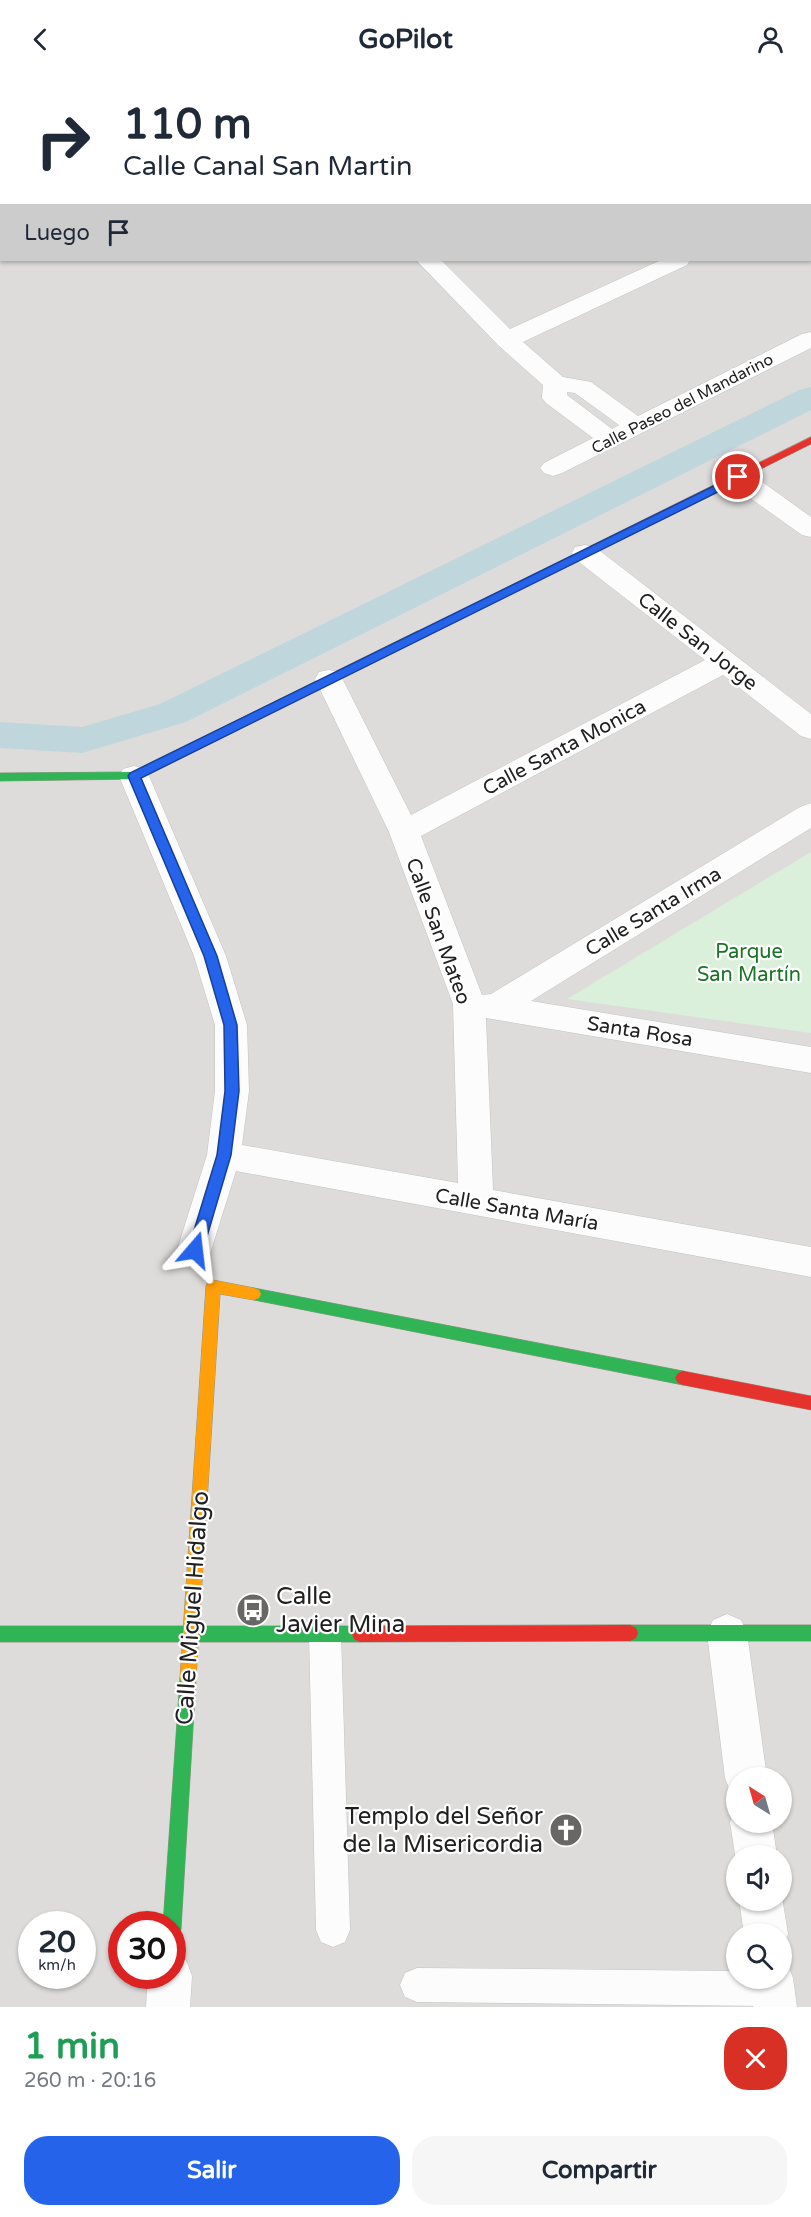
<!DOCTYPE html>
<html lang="es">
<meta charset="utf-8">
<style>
body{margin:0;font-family:"Varela Round",sans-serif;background:#f6f6f7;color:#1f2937;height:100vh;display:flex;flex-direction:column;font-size:22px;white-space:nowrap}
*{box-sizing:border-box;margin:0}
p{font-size:20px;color:#747a83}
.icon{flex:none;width:33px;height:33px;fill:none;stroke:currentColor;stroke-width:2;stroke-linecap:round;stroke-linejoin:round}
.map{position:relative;height:1929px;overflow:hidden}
.sheet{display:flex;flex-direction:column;background:#fff;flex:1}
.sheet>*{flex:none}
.hud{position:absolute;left:0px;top:0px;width:812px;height:183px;box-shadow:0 2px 4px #0004;background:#fff;color:#1f2937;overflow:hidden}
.needle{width:39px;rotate:323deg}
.controls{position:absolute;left:726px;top:1689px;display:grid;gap:12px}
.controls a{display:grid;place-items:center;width:66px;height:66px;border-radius:50%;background:#fff;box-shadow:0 2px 4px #0004;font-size:30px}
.speed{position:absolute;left:18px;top:1833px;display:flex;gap:12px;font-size:30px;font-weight:700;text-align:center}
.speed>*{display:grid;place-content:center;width:78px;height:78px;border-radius:50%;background:#fff;box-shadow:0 2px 4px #0004;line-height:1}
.speed small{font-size:15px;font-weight:400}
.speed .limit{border:9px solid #d22;background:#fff;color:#111}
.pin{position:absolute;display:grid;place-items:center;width:51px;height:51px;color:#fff;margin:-26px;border:3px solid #fff;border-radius:50%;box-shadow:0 2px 6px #0007}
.me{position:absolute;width:66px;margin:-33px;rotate:17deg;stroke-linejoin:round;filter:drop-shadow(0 0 4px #0008)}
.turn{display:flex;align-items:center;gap:21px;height:126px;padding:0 24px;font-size:27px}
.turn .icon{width:78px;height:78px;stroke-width:2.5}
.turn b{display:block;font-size:42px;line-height:51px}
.then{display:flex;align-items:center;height:57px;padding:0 24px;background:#0003;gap:12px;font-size:22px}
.round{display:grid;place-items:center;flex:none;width:63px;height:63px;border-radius:24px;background:#f6f6f7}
.headline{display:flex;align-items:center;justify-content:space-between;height:102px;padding:0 24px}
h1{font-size:36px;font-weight:700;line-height:45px;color:#1e9e55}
.cta{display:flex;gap:12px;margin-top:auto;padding:12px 24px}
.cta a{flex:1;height:69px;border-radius:24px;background:#2563eb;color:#fff;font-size:24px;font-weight:700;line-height:69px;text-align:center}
.cta a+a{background:#f6f6f7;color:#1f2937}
header{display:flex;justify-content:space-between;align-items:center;height:78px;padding:0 24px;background:#fff;font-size:27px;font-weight:700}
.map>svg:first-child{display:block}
.residential{fill:#dddcda;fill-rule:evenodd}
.park{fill:#daf0db}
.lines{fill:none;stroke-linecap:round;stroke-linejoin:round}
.canal{fill:#c0d6dd;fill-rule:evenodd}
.lane-casing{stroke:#c3c3c1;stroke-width:1}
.street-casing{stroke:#c3c3c1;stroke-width:1}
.fast-casing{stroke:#939682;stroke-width:1}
.slow-casing{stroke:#939682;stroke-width:1}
.jam-casing{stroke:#939682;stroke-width:1}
.lane{fill:#fcfcfc;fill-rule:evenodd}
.street{fill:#fcfcfc;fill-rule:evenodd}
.fast{fill:#30b455;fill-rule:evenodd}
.slow{fill:#ff9f0a;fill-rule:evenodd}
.jam{fill:#e5322d;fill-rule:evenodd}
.route{fill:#2563eb;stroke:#184099;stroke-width:1.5}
.labels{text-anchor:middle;stroke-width:4.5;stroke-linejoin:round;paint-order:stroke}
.far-street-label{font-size:16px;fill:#202020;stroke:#fff}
.street-label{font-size:20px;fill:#202020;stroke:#fff}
.park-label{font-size:20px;fill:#177523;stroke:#fff}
.near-poi-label{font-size:24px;fill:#202020;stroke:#fff;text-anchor:start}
.near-street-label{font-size:24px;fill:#202020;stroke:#fff}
</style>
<header><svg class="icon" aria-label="back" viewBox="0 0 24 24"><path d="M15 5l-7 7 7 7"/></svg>GoPilot<svg class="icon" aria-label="person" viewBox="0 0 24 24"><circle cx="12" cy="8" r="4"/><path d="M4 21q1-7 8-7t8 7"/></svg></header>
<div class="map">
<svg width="811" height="1929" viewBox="0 0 811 1929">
<rect width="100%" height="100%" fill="#edece9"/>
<!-- residential -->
<path class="residential" d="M0,0L792,1L2,2V182H810L811,15V1929H0ZM736,1700H782V1744H736ZM736,1778H782V1822H736ZM32,1846H82V1898H32ZM122,1846H172V1898H122ZM736,1856H782V1900H736Z"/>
<!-- park -->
<polygon class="park" points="811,774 811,955 567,921"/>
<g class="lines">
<!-- canal -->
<g class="canal">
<polygon points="685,0 714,0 715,2 686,2"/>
<polygon points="810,59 811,60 811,78 810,77"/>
<polygon points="811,309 811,332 186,644 82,675 0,670 0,644 82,649 160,626 799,312"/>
</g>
<!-- lane casing -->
<g class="lane-casing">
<g id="lane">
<polygon points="325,1541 336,1546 341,1556 350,1852 345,1864 333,1869 321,1864 316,1852 309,1556 314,1546"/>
<polygon points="417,1890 736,1893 736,1900 782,1900 782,1897 785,1899 790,1911 785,1923 773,1928 417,1924 405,1919 400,1907 405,1895"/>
</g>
</g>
<!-- street casing -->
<g class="street-casing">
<g id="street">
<polygon points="156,0 265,0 266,1 158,2"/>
<polygon points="314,0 339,0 313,2"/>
<polygon points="745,0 767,0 768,2 747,2"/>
<rect x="810" y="27" width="1" height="12"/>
<path d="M416,182H441L510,251L661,182H690L687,187L523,264L563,299L591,304L638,338L802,256L811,254V270L562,395L553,398L544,395L540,390L544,385L593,360L546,325L542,320L543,307L498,267ZM567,314L575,315L619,347L612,351L567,317Z"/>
<polygon points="738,391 747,393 811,439 811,459 802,457 729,405 725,399 729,393"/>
<polygon points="585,467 595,469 811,636 811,661 801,658 723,597 421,758 482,917 491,916 800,729 811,725 811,750 531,923 811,969 811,995 486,940 493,1112 811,1169 811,1199 236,1093 208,1182 195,1187 182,1182 177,1172 207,1077 215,1013 215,947 194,878 119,698 123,691 134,688 145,691 149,698 226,878 247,947 249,1013 242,1067 458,1105 453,926 389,754 315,601 319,594 329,592 339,594 411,737 705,582 575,481 572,475 575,469"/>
<polygon points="727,1536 741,1542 747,1555 767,1700 736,1700 736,1717 731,1715 725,1700 707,1555 713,1542"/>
<polygon points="736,1729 736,1744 772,1744 777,1778 736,1778 736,1783 730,1744"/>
<polygon points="782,1819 788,1856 782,1872 782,1856 744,1856 739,1822 782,1822"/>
<polygon points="172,1877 186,1882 192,1898 190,1929 146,1929 148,1898 172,1898"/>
<polygon points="782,1882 787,1884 793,1900 797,1929 753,1929 749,1900 782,1900"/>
</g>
</g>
<!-- fast casing -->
<g class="fast-casing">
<g id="fast">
<polygon points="418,553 422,554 422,560 138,701 0,703 0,695 132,694"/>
<polygon points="254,1210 683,1293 688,1295 691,1300 688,1305 683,1307 254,1222 249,1220 247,1216 249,1212"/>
<polygon points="630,1547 811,1547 811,1563 630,1563 624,1560 622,1555 624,1550"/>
<polygon points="0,1548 360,1548 366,1551 368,1556 366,1561 360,1564 0,1564"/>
<polygon points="188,1592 194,1594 196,1600 181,1851 178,1857 172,1860 172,1846 163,1846 180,1600 182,1594"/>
</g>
</g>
<!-- slow casing -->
<g class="slow-casing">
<polygon id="slow" points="213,1202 254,1210 259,1212 261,1216 259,1220 254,1222 220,1216 196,1600 194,1606 188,1608 182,1606 180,1600 206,1208 208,1204"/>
</g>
<!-- jam casing -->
<g class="jam-casing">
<g id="jam">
<polygon points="811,359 811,366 422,560 418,561 412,557"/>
<polygon points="683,1293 811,1318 811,1332 683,1307 678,1305 675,1300 678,1295"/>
<polygon points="630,1547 636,1550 638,1555 636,1560 630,1563 360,1564 354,1561 352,1556 354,1551 360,1548"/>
</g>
</g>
<!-- lane -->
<use href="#lane" class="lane"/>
<!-- street -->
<use href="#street" class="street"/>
<!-- fast -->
<use href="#fast" class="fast"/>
<!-- slow -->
<use href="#slow" class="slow"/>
<!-- jam -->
<use href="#jam" class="jam"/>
</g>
<!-- route -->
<polygon class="route" points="738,396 744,399 742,402 141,700 217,878 237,947 239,1013 231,1077 203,1172 201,1176 190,1176 188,1172 217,1077 225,1013 224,947 204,878 128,698 130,695"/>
<!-- icons -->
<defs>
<g id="bus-disc" transform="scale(1.725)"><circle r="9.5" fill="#686766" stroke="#fff"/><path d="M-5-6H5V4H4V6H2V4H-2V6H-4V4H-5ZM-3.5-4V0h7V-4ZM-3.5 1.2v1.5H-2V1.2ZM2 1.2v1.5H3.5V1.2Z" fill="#fff"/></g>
<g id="church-disc" transform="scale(1.725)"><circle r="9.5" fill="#686766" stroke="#fff"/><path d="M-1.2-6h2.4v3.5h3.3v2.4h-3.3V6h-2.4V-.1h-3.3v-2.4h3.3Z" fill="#fff"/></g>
</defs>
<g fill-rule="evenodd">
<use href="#bus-disc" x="253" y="1532"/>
<use href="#church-disc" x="566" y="1752"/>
</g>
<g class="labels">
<!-- far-street labels -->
<g class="far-street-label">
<text transform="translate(682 325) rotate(-27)" y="6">Calle Paseo del Mandarino</text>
</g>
<!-- street labels -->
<g class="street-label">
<text transform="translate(698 563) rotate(38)" y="7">Calle San Jorge</text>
<text transform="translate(564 669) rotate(-28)" y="7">Calle Santa Monica</text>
<text transform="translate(653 833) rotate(-31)" y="7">Calle Santa Irma</text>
<text transform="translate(439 853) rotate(70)" y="7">Calle San Mateo</text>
<text transform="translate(640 953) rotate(9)" y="7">Santa Rosa</text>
<text transform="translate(517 1131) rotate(10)" y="7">Calle Santa María</text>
</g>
<!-- park labels -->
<g class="park-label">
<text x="749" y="880">Parque<tspan x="749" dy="23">San Martín</tspan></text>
</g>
<!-- near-poi labels -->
<g class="near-poi-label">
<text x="276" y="1526">Calle<tspan x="276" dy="28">Javier Mina</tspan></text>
<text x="543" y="1746" text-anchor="end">Templo del Señor<tspan x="543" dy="28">de la Misericordia</tspan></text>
</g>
<!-- near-street labels -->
<g class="near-street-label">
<text transform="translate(192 1530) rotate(-86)" y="8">Calle Miguel Hidalgo</text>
</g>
</g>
</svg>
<div class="controls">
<a><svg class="needle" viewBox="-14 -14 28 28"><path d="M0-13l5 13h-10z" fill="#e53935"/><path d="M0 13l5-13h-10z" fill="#747a83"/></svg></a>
<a><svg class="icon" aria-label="sound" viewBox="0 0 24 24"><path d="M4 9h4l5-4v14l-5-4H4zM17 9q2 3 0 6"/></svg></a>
<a><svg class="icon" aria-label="search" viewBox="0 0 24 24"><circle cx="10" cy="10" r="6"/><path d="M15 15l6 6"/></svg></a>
</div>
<div class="speed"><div>20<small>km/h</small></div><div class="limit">30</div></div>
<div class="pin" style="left:738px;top:399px;background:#d93025"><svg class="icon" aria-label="arrive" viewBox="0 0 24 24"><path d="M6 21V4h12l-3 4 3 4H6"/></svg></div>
<svg class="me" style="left:195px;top:1172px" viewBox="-20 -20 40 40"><path d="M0-17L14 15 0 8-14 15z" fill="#2563eb" stroke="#fff" stroke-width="4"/></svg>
<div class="hud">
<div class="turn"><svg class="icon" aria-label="right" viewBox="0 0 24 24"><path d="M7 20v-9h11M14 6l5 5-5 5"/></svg><div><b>110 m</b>Calle Canal San Martin</div></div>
<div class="then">Luego<svg class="icon" aria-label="arrive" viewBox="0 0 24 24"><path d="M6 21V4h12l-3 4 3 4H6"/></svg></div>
</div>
</div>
<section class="sheet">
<div class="headline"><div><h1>1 min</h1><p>260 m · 20:16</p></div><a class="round" style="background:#d93025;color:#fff"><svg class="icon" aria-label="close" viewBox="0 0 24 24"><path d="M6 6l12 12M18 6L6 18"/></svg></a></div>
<div class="cta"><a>Salir</a><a>Compartir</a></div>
</section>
